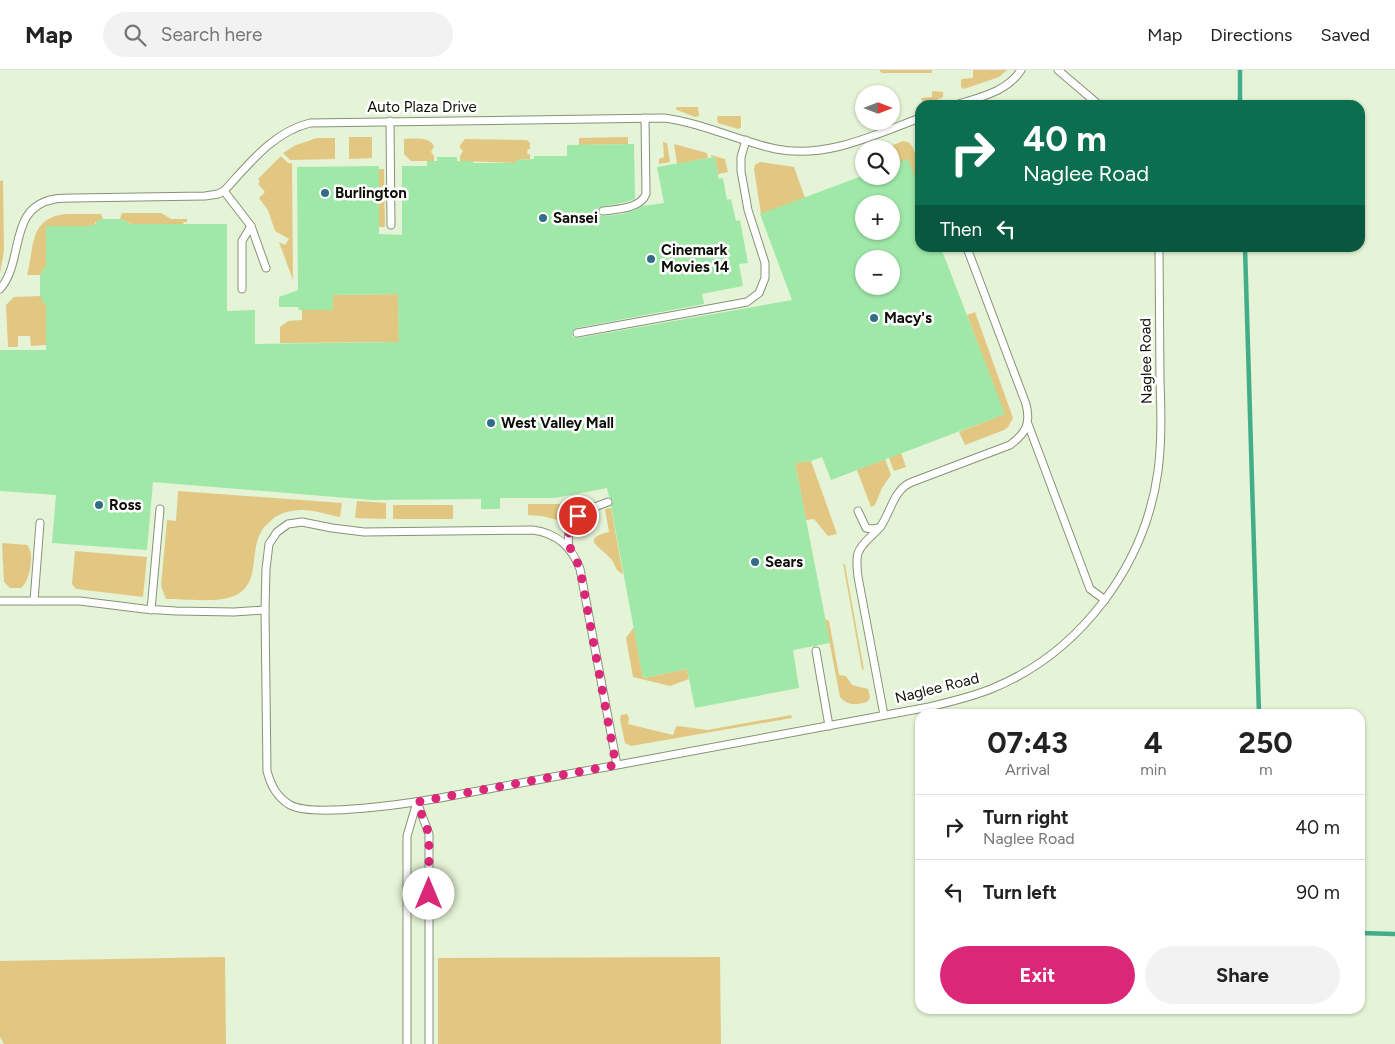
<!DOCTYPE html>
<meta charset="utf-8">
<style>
body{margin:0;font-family:Figtree,sans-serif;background:#f2f2f2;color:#222;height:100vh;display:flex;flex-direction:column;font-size:19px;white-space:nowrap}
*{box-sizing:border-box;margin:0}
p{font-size:16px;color:#767676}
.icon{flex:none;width:28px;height:28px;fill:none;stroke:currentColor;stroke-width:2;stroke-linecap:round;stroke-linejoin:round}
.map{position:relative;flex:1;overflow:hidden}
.details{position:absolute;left:915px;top:639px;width:450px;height:305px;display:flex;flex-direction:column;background:#fff;border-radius:15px;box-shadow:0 1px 4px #0004}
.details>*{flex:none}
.top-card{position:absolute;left:915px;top:30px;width:450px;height:152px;border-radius:15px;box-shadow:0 1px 4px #0004;background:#0b6e4f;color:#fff;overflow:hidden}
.needle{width:32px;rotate:90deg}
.fabs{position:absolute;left:855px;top:15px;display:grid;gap:10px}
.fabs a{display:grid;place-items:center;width:45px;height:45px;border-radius:50%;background:#fff;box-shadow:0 1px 4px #0004;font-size:25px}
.pin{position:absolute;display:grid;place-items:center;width:42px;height:42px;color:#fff;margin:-21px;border:2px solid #fff;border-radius:50%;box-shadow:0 1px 5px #0007}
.me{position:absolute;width:55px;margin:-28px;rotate:0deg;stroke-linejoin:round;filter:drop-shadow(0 0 4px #0008)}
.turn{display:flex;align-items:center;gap:18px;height:105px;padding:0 25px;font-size:22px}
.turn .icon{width:65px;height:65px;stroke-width:2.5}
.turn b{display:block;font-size:35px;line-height:42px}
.then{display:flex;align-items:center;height:48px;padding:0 25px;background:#0003;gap:10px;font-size:19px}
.eta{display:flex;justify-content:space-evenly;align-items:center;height:85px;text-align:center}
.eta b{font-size:30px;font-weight:700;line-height:35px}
.primary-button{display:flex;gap:10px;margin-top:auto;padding:10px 25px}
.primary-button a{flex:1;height:58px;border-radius:30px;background:#db2777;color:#fff;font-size:20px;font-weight:700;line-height:58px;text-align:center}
.primary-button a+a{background:#f2f2f2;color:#222}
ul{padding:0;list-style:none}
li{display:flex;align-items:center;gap:15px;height:65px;padding:0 25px;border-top:1px solid #e0e0e0}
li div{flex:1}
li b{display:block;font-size:19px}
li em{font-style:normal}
header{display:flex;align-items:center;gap:30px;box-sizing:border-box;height:70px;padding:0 25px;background:#fff;border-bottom:1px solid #e0e0e0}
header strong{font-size:24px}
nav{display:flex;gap:28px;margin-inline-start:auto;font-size:18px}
.search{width:350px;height:45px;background:#f2f2f2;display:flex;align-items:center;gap:12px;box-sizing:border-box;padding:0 18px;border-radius:28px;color:#767676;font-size:19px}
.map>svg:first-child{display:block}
.green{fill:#e2c782}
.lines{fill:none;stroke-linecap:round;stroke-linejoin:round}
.stream{stroke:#42ae89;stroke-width:4.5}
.building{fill:#9fe8a8;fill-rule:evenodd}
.lane-casing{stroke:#869378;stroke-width:9}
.lane{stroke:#fff;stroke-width:7}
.route{stroke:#db2777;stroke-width:9;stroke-dasharray:0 16.2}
.poi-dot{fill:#316e85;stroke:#fff;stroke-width:2}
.labels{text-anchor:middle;stroke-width:5;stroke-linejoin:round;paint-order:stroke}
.street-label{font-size:15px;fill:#0c1007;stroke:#fff}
.poi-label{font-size:15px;font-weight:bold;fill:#0c1007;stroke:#fff;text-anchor:start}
</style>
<header>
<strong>Map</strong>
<div class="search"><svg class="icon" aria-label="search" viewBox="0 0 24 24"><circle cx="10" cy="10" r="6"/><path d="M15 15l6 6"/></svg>Search here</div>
<nav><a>Map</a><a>Directions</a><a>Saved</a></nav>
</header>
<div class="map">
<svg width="1395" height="974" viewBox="0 0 1395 974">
<rect width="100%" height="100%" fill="#e5f3d6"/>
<!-- green -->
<g class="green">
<polygon points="879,0 932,0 932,3 882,3"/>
<polygon points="973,0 1007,0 999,7 964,19 961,17 961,10 962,9 973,8"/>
<polygon points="932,21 943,22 943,27 926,35 923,34 921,28 932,27"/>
<polygon points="677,37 698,37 699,46 695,47 677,40 676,39"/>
<polygon points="718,46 741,46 741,58 738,59 718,53 717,48"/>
<polygon points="349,67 372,67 372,88 349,89"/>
<polygon points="628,67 628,74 579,75 579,68"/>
<polygon points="317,68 335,68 335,89 290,90 283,83 296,75"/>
<path d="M404,69C414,69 428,66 434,76L431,82L434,86V91H411L404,84Z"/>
<polygon points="465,69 527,70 530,73 530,79 528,79 527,83 530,85 530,89 516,90 516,93 460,91 460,86 463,81 460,78 460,75"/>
<path d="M903,71L910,73C920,88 920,104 920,121L891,95V79H883Z"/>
<polygon points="663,72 667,73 670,92 659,94 659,89 664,87"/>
<polygon points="674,74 707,83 708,88 677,94"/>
<polygon points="711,85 725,89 728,102 718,104 715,87 711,87"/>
<polygon points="281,86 288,93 292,93 293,210 279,172 285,175 289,169 275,161 268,140 259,128 265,122 258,114 260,112 258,109"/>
<polygon points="760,92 794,97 805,128 761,144 754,99 755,95"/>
<polygon points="379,99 384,99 385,157 379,157"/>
<polygon points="3,110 4,181 0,203 0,111"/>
<polygon points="122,143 161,143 171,149 187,149 187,152 184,152 183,154 131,154 120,149"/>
<path d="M65,144H101L103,149L100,151H96L95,154H93V156L46,157V197H44V200H42V204L40,205H27C35,177 28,149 65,144Z"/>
<polygon points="398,224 399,272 280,273 280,257 288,251 302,250 302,240 333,225"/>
<polygon points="40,226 42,227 42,232 44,232 46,235 46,275 31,276 30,266 18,266 18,277 8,277 6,235 14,227"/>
<polygon points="975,242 1013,348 1008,357 1004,360 965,375 959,362 1004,344 967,245"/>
<polygon points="901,383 906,397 894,401 889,388"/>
<polygon points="885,389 891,405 882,418 875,435 871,437 857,400"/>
<polygon points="811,391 837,464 828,466 814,449 806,450 795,393"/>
<path d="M178,421L342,433L340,447C328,445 315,440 303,440C293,440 282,442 274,448C269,453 264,456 261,462C249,483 261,515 234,526C219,533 183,529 166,529L161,516L167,450L176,451Z"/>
<polygon points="357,431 386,433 386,449 355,448"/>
<polygon points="528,434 560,434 562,450 561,451 542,446 528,445"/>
<rect x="393" y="435" width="60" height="14"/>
<path d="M611,438L623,504C614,499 617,497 611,489C603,478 578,469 609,462L605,439Z"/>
<path d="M2,473L27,475C35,483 30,511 21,518H10L4,512Z"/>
<polygon points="75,481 147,487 143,527 76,519 72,514"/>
<polygon points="843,493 845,495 864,600 862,599"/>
<path d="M825,549L829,551L839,605L846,606L852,615L868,619L870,628L867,632C856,635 848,636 840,627Z"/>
<polygon points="634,557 643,608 687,599 689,609 670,616 633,607 626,568"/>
<polygon points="627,644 629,648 628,654 673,665 676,657 678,656 707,660 791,645 792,648 631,676 625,673 620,649 621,645"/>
<polygon points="225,887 226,974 4,974 0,967 0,891"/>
<polygon points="720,887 721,974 438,974 438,888"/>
</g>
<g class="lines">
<!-- stream -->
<g class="stream">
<polyline points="1240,0 1240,35"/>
<polyline points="1245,178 1259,644"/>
<polyline points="1360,863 1395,864"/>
</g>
</g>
<!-- building -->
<path class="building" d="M634,74L635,129L626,132L600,137L598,139L599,145L604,146L622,144L635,140L643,136L664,133L657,97L715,87L719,109L723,108L727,130L731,129L736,151L740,150L748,193L739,194L743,216L702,224L704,234L576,258L572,262L573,267L578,268L792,230L760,144L862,106H891V95L908,89L920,121V178H941L1005,344L831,410L822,387L811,391L795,393L830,573L793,580L799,618L695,638L687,599L643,608L611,436L613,431L609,427L607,418L555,428H500V439H481V429L372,430L153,412L147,480L52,473L56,425L0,421V280H46V235H45L44,232H42V227H40V204H42V200H44V197H46V156H93V154H96V151H100V149H123V151H128V153L131,154H227V241L255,240V274L399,272L398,224L333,225V240H299L298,237H279V227L298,220L297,97L379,96V164L402,165V96H427V91H437V87H457V91H473V93H516V90L534,89V86H567V75ZM864,134H891V161H864ZM864,189H891V216H864Z"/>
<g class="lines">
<!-- lane casing -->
<g class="lane-casing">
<g id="lane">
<polyline points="1058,0 1099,35"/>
<path d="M956,35C980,27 1007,22 1021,0"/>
<polyline points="390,51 391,155"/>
<polyline points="224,121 251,156 266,198"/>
<path d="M603,141C617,139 640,139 646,124L645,48"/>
<path d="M0,219C25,191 7,137 55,129C61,128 68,128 74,128L205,126L218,124L224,121C249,94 273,62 310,53L664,48C703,53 738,71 776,79C826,89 874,65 920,48"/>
<polyline points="242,219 242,171 251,156"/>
<polyline points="577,263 747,232 759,223 765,208 765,193 748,140 741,101 741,87 746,70"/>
<polyline points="1028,354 1090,519 1105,530"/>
<polyline points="858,441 866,458 872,459 879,458"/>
<path d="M569,478C564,449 585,440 608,432"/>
<polyline points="0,531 80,531 144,539 176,541 234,542 265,540"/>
<polyline points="34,531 40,453"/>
<polyline points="151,540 160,439"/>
<polyline points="816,581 829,656"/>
<path d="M884,645L858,507C857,499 856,490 858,483C862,472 874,465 881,456C891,441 894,419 912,412L1010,375C1026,363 1031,354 1026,334L967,178"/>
<path d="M617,695L580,499C572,477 556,463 533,460L364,462L332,458L302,452L288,454L277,462L269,474L266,499L265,540L267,701C271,716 277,727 290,735C314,748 411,733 440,728L929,637C950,632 971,627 991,619C1080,583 1145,496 1158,401C1162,371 1161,340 1160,310C1160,266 1159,222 1159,178"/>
<polyline points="417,732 429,764 429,974"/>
<polyline points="407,974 407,766 417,732"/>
</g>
</g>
<!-- lane -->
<use href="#lane" class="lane"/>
</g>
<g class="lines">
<!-- route -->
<path class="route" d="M429,824V764L417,732L616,695L580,499C570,473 560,473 578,446"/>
</g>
<!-- markers -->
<g class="poi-dot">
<circle cx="325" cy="123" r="5"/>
<circle cx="543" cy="148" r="5"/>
<circle cx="651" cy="189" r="5"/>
<circle cx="874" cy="248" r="5"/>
<circle cx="491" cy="353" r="5"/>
<circle cx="99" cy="435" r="5"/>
<circle cx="755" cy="492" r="5"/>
</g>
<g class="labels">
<!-- street labels -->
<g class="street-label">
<text x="422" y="42">Auto Plaza Drive</text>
<text transform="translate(1146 291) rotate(-91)" y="5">Naglee Road</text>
<text transform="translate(937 618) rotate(-14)" y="5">Naglee Road</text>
</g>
<!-- poi labels -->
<g class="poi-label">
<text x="335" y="128">Burlington</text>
<text x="553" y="153">Sansei</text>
<text x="661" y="185">Cinemark<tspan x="661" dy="17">Movies 14</tspan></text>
<text x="884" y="253">Macy's</text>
<text x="501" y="358">West Valley Mall</text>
<text x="109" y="440">Ross</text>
<text x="765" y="497">Sears</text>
</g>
</g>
</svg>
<div class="fabs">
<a><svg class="needle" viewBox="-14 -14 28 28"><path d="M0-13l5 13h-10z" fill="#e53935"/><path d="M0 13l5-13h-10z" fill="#767676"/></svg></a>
<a><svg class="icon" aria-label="search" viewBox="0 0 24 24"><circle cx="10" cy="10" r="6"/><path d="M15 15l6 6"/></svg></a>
<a>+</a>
<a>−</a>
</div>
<div class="pin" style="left:578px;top:446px;background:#d93025"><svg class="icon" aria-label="arrive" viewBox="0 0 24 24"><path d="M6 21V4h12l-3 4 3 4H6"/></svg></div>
<svg class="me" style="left:429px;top:824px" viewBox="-20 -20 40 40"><circle r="19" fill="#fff"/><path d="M0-13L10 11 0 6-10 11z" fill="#db2777"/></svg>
<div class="top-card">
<div class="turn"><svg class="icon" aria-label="right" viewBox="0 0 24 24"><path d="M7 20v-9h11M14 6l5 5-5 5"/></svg><div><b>40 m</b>Naglee Road</div></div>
<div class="then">Then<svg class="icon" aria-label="left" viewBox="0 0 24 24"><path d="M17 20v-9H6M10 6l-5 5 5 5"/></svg></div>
</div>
<section class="details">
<div class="eta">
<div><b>07:43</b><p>Arrival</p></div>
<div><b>4</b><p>min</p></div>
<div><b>250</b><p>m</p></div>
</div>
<ul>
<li><svg class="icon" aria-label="right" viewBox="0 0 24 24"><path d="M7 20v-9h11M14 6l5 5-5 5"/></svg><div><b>Turn right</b><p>Naglee Road</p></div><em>40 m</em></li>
<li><svg class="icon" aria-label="left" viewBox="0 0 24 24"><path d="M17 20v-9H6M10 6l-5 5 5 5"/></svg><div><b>Turn left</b></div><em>90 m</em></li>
</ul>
<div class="primary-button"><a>Exit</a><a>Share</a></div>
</section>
</div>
